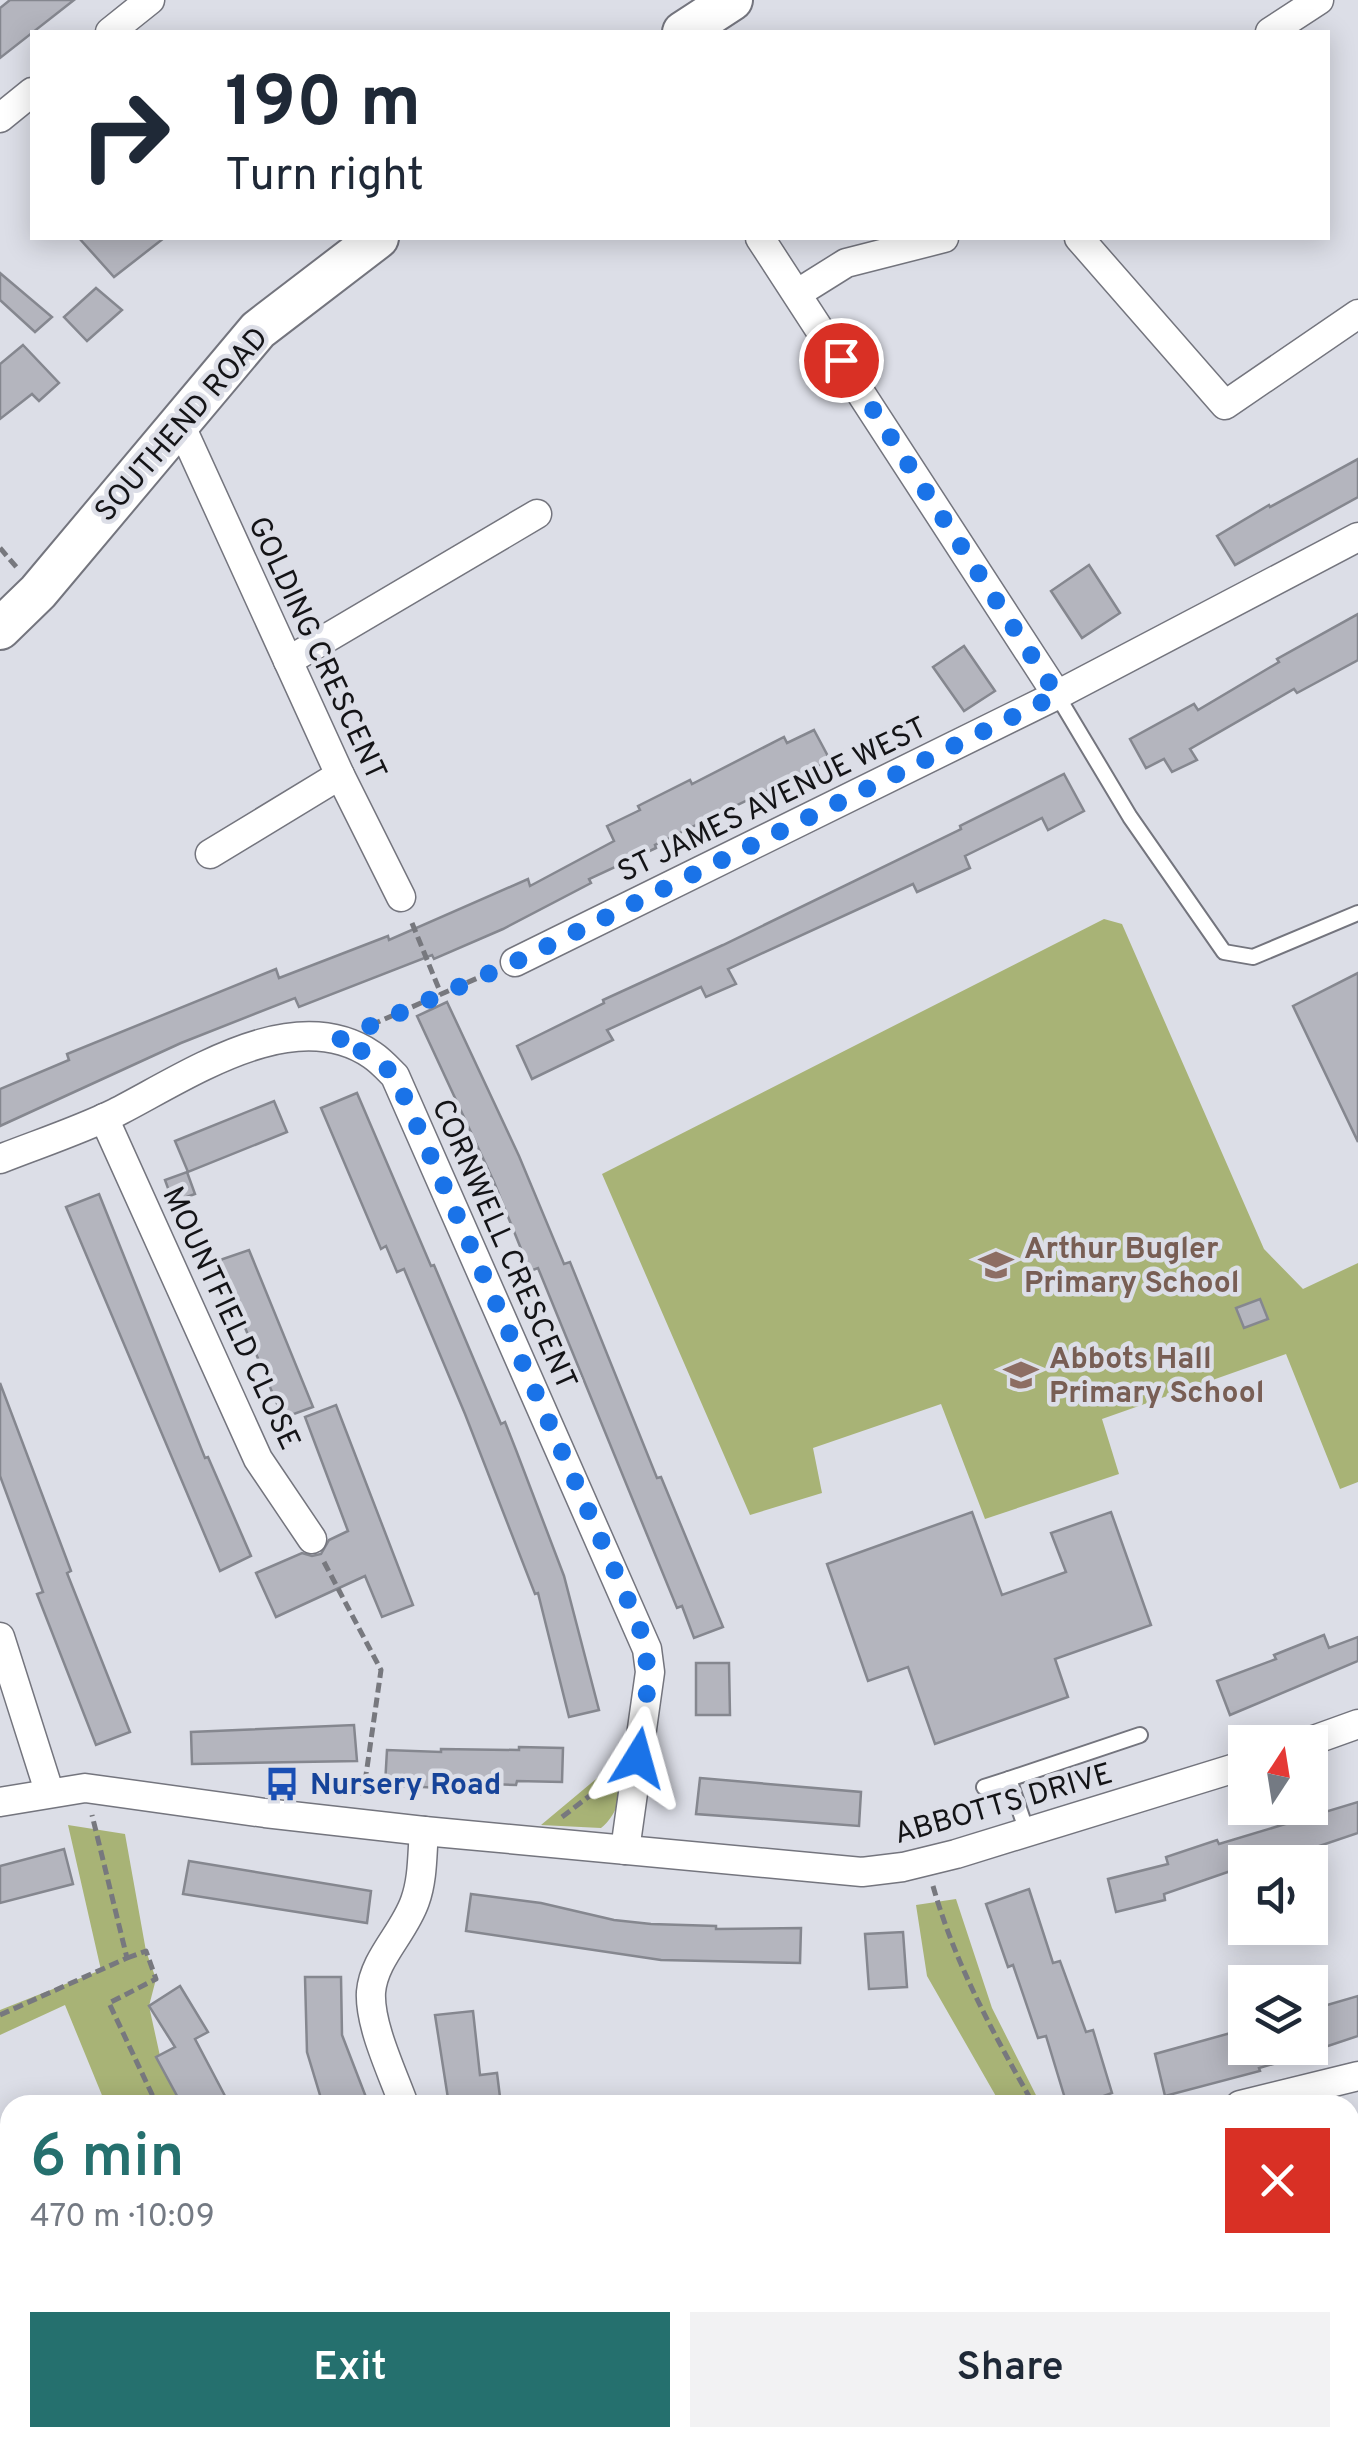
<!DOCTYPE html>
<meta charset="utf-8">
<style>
body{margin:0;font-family:Overpass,sans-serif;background:#f2f2f3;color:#1f2937;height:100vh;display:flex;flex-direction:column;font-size:38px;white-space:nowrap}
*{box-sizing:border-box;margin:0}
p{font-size:32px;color:#747a83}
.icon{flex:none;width:55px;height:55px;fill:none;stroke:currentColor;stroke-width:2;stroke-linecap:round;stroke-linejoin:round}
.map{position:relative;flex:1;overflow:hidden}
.side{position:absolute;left:0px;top:2095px;width:1360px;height:352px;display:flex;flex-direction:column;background:#fff;border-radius:30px 30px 0 0;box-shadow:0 5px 25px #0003}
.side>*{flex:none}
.banner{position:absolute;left:30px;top:30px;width:1300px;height:210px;border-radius:0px;box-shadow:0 5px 25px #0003;background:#fff;color:#1f2937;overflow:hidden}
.needle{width:65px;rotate:12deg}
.controls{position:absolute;left:1228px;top:1725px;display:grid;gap:20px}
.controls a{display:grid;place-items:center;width:100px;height:100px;border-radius:0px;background:#fff;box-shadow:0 5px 25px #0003;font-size:50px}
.pin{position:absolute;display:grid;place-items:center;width:85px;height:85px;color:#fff;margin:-42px;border:5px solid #fff;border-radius:50%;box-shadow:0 2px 10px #0007}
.me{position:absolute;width:110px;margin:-55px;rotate:8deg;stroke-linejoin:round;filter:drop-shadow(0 0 8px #0008)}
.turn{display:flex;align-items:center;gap:35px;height:210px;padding:0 30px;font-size:45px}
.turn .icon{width:130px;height:130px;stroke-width:2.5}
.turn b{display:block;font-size:70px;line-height:85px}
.round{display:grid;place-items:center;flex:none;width:105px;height:105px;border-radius:0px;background:#f2f2f3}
.head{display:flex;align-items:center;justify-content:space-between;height:170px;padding:0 30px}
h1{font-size:60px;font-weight:600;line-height:75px;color:#25706e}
.button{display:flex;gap:20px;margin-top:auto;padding:20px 30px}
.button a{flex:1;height:115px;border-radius:0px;background:#25706e;color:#fff;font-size:40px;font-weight:600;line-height:115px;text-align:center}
.button a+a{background:#f2f2f3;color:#1f2937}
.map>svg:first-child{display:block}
.green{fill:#a8b376}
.building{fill:#b4b5be;stroke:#85878f;stroke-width:2.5}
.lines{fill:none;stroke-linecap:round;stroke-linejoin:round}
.lane-casing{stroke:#74757e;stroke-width:18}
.street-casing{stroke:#74757e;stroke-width:31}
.secondary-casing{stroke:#74757e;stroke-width:44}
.path{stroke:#77787e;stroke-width:5;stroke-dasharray:10 5;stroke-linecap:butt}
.lane{stroke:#fff;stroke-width:14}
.street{stroke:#fff;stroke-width:28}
.secondary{stroke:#fff;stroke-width:40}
.route{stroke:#1a73e8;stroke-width:18;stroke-dasharray:0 32.4}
.labels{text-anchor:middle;stroke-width:9;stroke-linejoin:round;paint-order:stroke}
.street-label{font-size:30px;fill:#141417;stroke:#dcdee7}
.education-label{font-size:30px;font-weight:bold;fill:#785e54;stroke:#dcdee7;text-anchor:start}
.transit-label{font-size:30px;font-weight:bold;fill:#164399;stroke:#dcdee7;text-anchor:start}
</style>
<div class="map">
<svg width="1358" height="2447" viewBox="0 0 1358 2447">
<rect width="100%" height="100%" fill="#dcdee7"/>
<!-- green -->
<g class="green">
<polygon points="1104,919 1122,924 1264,1249 1303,1289 1358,1263 1358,1482 1340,1489 1286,1354 1102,1419 1119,1474 985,1519 941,1404 813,1448 822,1493 750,1515 602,1174"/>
<path d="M626,1754C622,1780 623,1811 601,1828L541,1825Z"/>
<polygon points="68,1825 125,1834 146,1951 156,1979 149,2006 160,2056 182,2105 106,2105 65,2005 0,2035 0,2010 101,1970"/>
<polygon points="956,1899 992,2008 1041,2105 1001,2105 927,1976 916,1905"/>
</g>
<!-- building -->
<g class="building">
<polygon points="10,0 74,0 0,58 0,8"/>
<polygon points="79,238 164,238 114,277"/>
<polygon points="0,273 52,317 35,332 0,300"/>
<polygon points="96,288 122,310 87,341 64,317"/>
<polygon points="23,345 59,383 39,401 32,394 0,419 0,364"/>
<polygon points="1358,459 1358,497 1235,565 1217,536 1269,505 1270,507"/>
<polygon points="1089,565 1120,613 1082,638 1051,591"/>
<polygon points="1358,614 1358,660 1297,693 1294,689 1190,749 1197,760 1172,772 1164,759 1146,768 1130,739 1194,704 1198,710 1279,662 1277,659"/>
<polygon points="964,646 995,691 964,711 933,667"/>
<polygon points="814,730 830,760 655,845 656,848 589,879 591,883 503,929 434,959 432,955 299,1007 295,998 181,1043 0,1126 0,1089 69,1060 67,1054 276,969 279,978 388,936 389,940 528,879 530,886 614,841 607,826 640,810 638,806 690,780 692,784 784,737 787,743"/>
<polygon points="1064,774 1084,811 1048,830 1042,818 965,856 970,868 917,892 913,884 728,969 736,984 706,997 701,987 607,1030 613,1040 532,1079 517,1046 604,1003 603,1000 723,945 961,829 960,826"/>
<polygon points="1358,973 1358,1142 1293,1006"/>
<polygon points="447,1002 519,1156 564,1264 570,1262 657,1478 661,1477 723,1627 694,1638 682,1606 677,1608 538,1268 530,1271 494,1182 417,1016"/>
<polygon points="357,1093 431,1266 434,1265 501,1424 505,1422 516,1450 564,1576 599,1710 569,1717 538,1593 535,1594 465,1414 404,1269 397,1272 386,1246 381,1249 321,1108"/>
<polygon points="274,1101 287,1132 188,1172 175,1141"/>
<polygon points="187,1172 195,1194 173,1202 165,1180"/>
<polygon points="99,1194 205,1458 208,1457 251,1556 220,1571 66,1207"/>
<polygon points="249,1250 313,1407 283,1418 217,1261"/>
<polygon points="1260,1299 1268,1319 1244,1328 1236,1308"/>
<polygon points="0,1383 71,1571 67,1573 130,1732 96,1745 37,1594 43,1592 0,1476"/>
<polygon points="336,1405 413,1605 382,1617 365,1576 276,1617 256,1573 302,1553 312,1556 321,1554 329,1540 348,1531 305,1417"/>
<polygon points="972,1512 1002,1595 1066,1572 1051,1533 1111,1512 1151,1625 1055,1659 1068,1697 935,1744 908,1667 868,1681 827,1564"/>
<polygon points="1324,1635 1329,1648 1358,1637 1358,1661 1230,1715 1217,1681 1276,1659 1274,1655"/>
<polygon points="696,1663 729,1663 730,1715 696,1715"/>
<polygon points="354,1725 357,1761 192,1764 191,1732"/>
<polygon points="519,1747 563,1748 562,1782 517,1781 516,1785 466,1783 466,1786 440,1785 440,1788 385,1785 387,1750 441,1752 441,1749 519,1750"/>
<polygon points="700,1778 861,1792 859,1826 696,1814"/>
<polygon points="1358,1802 1358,1833 1272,1862 1245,1862 1245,1866 1164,1894 1165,1900 1116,1912 1108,1879 1168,1864 1166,1857 1217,1840 1219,1844"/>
<polygon points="64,1849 73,1884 0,1903 0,1866"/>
<polygon points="189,1861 371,1891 367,1923 183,1894"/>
<polygon points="1029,1889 1053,1963 1060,1961 1086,2032 1093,2030 1112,2093 1079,2105 1067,2105 1046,2036 1038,2038 1013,1965 1008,1967 986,1904"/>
<polygon points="471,1894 541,1903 614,1920 651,1924 716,1926 716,1929 801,1928 800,1963 661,1960 466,1931"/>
<polygon points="903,1932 907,1987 869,1989 865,1934"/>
<polygon points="305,1977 341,1977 342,2035 369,2105 323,2105 307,2052"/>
<polygon points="180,1986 208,2032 195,2039 225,2096 208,2105 182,2105 156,2057 175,2047 149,2006"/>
<polygon points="1358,1996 1358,2036 1310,2052 1310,2010"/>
<polygon points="473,2011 480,2075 497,2073 501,2105 449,2105 435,2015"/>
<polygon points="1245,2029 1245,2048 1307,2048 1308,2054 1259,2068 1260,2071 1165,2096 1155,2054"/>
</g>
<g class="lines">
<!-- lane casing -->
<g class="lane-casing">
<g id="lane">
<polyline points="1057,695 1130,817 1224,952 1253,957 1358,913"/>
<polyline points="984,1787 1009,1779"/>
<polyline points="1027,1832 1009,1779 1140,1735"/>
<polyline points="0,2435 6,2447"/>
<polyline points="392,2438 396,2447"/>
</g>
</g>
<!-- street casing -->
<g class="street-casing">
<g id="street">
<polyline points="110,32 150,0"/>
<polyline points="1270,32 1319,0"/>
<polyline points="0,118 32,92"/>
<polyline points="760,238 1057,695"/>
<polyline points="1079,238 1225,405 1358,314"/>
<polyline points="798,293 846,263 944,238"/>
<polyline points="180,424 340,775 401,897"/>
<polyline points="288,661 537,514"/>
<polyline points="210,854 340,775"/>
<polyline points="515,962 1057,695 1358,537"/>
<polyline points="104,1118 258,1459 312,1539"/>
<path d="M0,1159C38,1144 78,1131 115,1113C186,1077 293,1001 372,1055C381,1061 388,1069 395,1076L647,1649L650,1672L625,1850"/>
<polyline points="0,1637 49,1791"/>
<polyline points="1308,1742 1358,1724"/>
<polyline points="0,1802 85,1788 265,1813 424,1831 862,1872 903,1867 956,1854 1245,1765"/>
<path d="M404,2105C393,2074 369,2025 371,1992C374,1958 404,1933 415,1901C423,1879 422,1854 424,1831"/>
<polyline points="1240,2105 1358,2076"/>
<polyline points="0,2248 10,2244"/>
<polyline points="1350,2375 1358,2373"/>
<polyline points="209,2438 215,2447"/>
<polyline points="557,2438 562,2447"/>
<polyline points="866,2438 871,2447"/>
<polyline points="1074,2438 1100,2447"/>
<polyline points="926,2447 950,2438"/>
<polyline points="1184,2447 1192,2438"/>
</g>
</g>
<!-- secondary casing -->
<g class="secondary-casing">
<g id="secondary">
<polyline points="683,32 732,0"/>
<polyline points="0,629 38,592 258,330 378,238"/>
</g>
</g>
<!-- path -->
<g class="path">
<polyline points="0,548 18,569"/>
<polyline points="412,923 441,994"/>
<polyline points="371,1025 489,973"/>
<polyline points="324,1562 381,1670 363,1796"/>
<polyline points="562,1817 605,1784"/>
<path d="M933,1886C955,1964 994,2035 1034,2105"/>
<polyline points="127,1958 146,1951 156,1979 109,2003 157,2105"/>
<polyline points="0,2015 127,1958 92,1815"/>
<polyline points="0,2139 10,2160"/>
<polyline points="0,2195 10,2190"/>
</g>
<!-- lane -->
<use href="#lane" class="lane"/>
<!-- street -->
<use href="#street" class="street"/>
<!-- secondary -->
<use href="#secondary" class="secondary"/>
</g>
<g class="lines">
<!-- route -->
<path class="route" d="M638,1758C645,1709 655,1671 638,1623L395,1076L372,1055L336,1041L515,962L1057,695L841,360"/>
</g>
<!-- icons -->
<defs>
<g id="school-bare" transform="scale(2.7)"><path d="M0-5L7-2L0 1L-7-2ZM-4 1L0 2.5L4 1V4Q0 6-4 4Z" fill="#8d6e63" stroke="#dcdee7" stroke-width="2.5" paint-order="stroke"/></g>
<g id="bus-bare" transform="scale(2.7)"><path d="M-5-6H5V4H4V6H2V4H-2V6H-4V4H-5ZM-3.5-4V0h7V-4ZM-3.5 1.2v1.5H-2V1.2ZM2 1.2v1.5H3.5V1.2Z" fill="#1a4fb4" stroke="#dcdee7" stroke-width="2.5" paint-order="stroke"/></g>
</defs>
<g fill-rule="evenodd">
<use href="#school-bare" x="996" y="1265"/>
<use href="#school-bare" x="1021" y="1375"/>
<use href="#bus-bare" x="282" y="1784"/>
</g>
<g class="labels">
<!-- street labels -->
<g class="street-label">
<text transform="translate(181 424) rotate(-49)" y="10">SOUTHEND ROAD</text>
<text transform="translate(318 648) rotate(65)" y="10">GOLDING CRESCENT</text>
<text transform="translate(772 799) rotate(-26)" y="10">ST JAMES AVENUE WEST</text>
<text transform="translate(505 1244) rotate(66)" y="10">CORNWELL CRESCENT</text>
<text transform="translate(232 1318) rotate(65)" y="10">MOUNTFIELD CLOSE</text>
<text transform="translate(1003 1803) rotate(-16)" y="10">ABBOTTS DRIVE</text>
</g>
<!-- education labels -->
<g class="education-label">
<text x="1024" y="1258">Arthur Bugler<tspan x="1024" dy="34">Primary School</tspan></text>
<text x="1049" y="1368">Abbots Hall<tspan x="1049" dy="34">Primary School</tspan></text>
</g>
<!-- transit labels -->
<g class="transit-label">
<text x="310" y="1794">Nursery Road</text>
</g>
</g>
</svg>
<div class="controls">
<a><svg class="needle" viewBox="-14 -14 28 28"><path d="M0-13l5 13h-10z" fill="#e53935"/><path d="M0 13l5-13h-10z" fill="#747a83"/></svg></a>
<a><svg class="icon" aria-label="sound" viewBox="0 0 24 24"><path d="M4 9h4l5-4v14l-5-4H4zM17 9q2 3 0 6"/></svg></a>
<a><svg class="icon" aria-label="layers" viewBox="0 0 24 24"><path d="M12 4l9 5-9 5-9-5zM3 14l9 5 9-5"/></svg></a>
</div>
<div class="pin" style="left:841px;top:360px;background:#d93025"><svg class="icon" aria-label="arrive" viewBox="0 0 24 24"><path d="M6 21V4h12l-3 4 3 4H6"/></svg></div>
<svg class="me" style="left:638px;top:1758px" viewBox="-20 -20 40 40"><path d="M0-17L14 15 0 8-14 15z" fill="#1a73e8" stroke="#fff" stroke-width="4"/></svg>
<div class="banner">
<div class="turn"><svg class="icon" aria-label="right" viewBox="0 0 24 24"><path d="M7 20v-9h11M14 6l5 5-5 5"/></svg><div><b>190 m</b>Turn right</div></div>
</div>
<section class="side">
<div class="head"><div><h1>6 min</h1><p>470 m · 10:09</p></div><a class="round" style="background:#d93025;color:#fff"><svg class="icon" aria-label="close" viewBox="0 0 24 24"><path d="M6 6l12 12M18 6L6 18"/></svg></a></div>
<div class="button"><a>Exit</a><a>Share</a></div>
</section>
</div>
